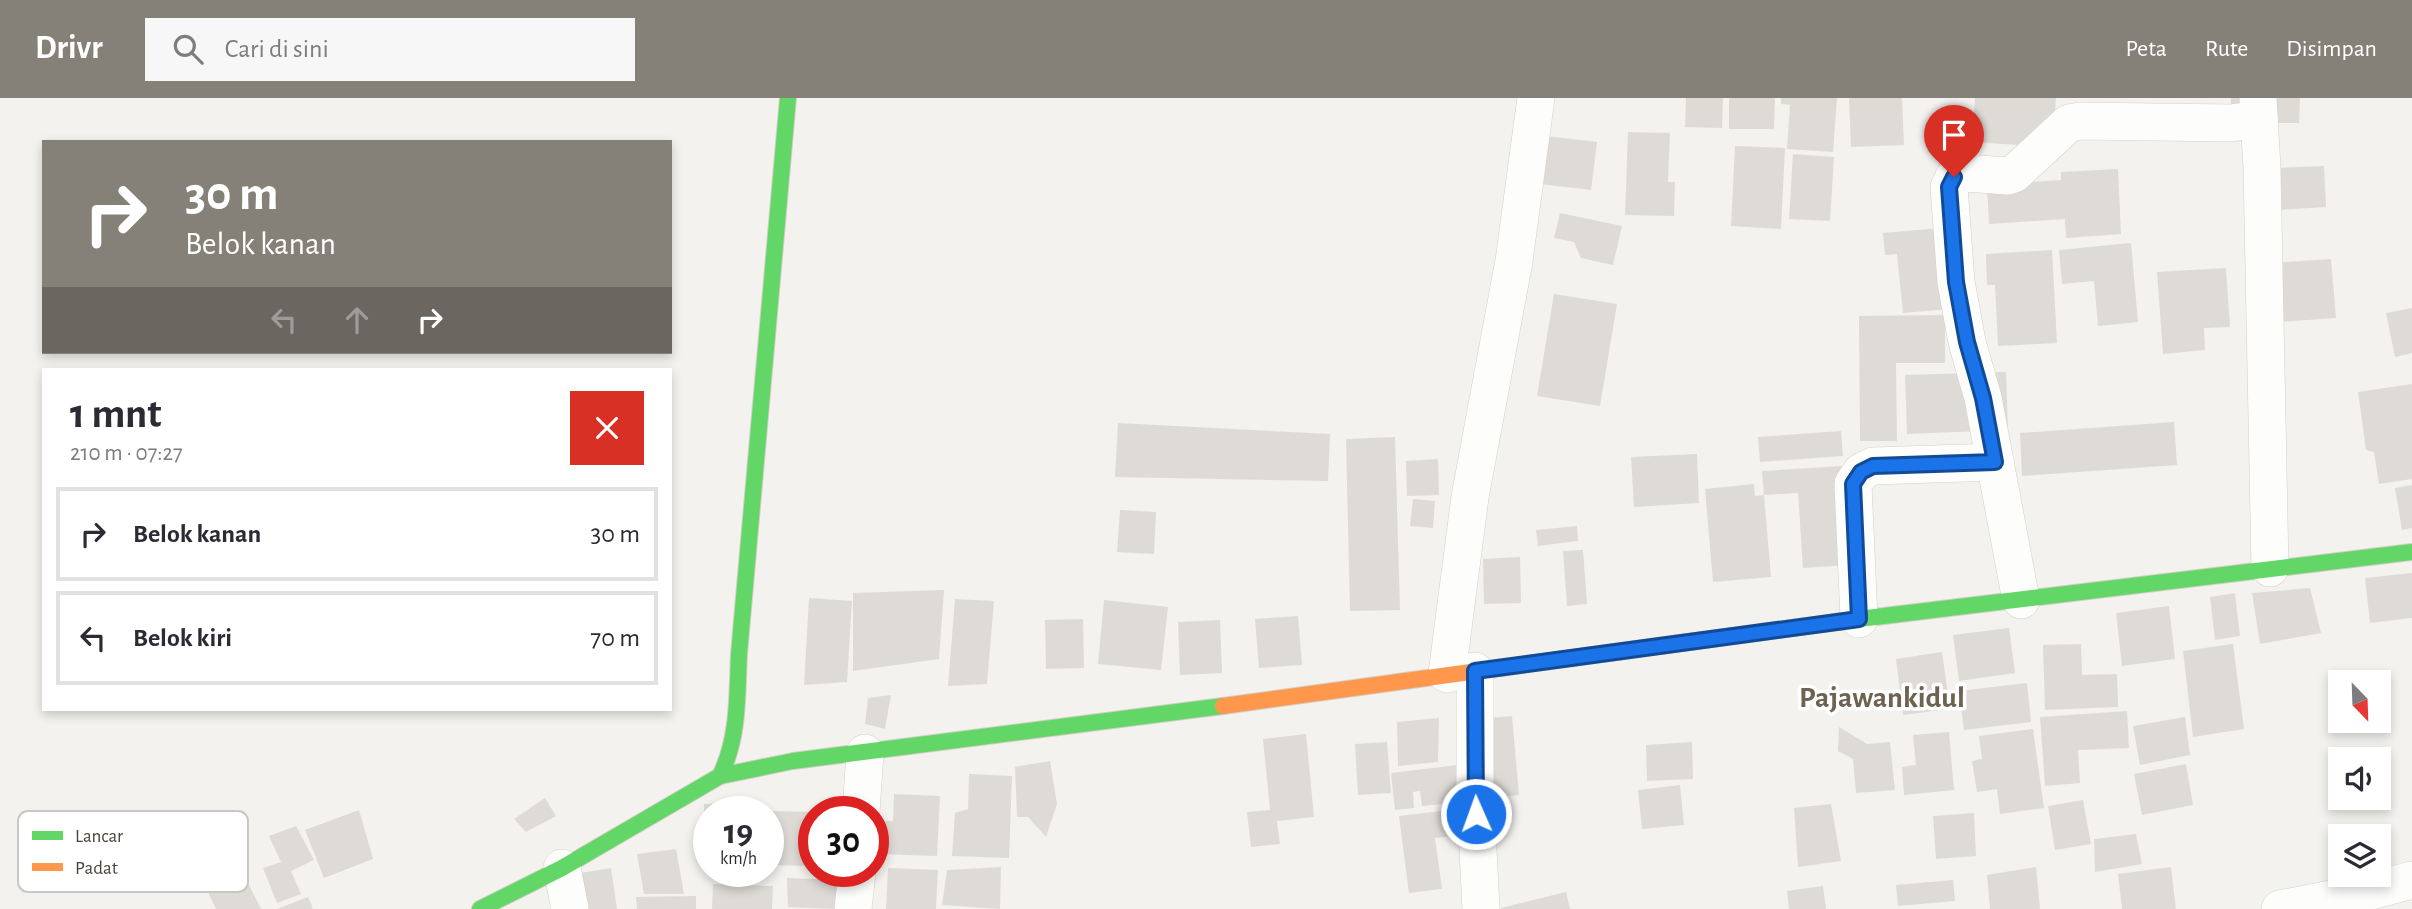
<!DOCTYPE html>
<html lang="id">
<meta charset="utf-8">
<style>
body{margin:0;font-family:"Alegreya Sans",sans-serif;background:#f7f7f7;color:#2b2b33;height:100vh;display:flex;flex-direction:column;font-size:26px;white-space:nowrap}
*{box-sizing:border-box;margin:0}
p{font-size:23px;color:#7c7c81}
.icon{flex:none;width:38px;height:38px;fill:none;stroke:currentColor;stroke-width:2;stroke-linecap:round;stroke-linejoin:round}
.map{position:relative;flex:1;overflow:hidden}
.details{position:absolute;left:42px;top:270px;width:630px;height:343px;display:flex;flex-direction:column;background:#fff;border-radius:0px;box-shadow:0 4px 10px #0003}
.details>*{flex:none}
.hud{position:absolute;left:42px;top:42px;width:630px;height:214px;border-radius:0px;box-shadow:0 4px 10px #0003;background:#868178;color:#fff;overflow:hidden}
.needle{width:46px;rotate:157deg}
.tools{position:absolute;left:2328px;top:572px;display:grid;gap:14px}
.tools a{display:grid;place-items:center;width:63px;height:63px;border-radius:0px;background:#fff;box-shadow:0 4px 10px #0003;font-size:35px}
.speed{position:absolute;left:693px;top:698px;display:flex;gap:14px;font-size:35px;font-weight:700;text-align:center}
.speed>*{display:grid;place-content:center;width:91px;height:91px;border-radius:50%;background:#fff;box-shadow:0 4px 10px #0003;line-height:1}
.speed small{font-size:18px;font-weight:400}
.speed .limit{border:10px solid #d22;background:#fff;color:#111}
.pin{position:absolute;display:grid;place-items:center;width:60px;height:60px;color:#fff;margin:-72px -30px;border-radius:50% 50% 50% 0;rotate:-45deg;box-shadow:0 0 7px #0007}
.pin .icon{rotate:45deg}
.me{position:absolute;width:77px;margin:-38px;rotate:358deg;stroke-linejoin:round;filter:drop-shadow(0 0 5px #0008)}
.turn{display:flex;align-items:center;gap:24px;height:147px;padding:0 28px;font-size:32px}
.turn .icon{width:91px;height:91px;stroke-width:2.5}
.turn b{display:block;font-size:49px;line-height:60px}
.lanes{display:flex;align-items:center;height:66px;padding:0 28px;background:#0003;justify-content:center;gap:35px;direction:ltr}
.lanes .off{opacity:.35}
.round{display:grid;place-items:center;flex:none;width:74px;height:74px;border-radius:0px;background:#f7f7f7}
.summary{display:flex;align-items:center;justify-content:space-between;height:119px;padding:0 28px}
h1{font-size:42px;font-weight:700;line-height:52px}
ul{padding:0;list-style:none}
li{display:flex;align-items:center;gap:21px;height:94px;margin:0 14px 10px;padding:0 14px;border:4px solid #e1e1e2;border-radius:0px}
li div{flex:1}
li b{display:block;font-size:26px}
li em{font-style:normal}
header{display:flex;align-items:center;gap:42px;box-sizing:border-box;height:98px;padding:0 35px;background:#868178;color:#fff}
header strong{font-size:33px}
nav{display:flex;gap:38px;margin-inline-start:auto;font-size:24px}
.search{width:490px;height:63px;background:#f7f7f7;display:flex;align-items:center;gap:18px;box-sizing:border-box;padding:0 24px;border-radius:0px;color:#7c7c81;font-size:26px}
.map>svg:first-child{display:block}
.building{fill:#dedbd6}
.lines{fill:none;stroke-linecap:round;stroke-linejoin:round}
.street-casing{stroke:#d2d0cb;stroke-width:38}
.fast-casing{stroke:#d3cfc5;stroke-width:18}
.slow-casing{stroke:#d3cfc5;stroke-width:18}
.street{stroke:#fdfdfc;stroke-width:37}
.fast{stroke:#63d668;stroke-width:16}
.slow{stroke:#ff974d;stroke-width:16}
.route-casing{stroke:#114b97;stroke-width:18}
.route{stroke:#1a73e8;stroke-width:12}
.labels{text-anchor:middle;stroke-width:7;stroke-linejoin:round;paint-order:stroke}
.quarter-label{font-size:30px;font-weight:bold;fill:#6e6250;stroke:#fff}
.key{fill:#fff;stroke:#c9c7c4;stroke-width:2}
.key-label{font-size:19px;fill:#4b4439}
</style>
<header>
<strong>Drivr</strong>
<div class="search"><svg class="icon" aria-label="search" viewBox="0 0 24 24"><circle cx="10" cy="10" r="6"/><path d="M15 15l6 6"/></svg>Cari di sini</div>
<nav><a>Peta</a><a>Rute</a><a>Disimpan</a></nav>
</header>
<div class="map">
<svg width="2412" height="811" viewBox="0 0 2412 811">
<rect width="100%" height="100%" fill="#f4f2ee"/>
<!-- building -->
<g class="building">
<polygon points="1686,0 1723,0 1722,30 1685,29"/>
<polygon points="1729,0 1775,0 1774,31 1729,31"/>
<polygon points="1781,0 1837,0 1833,54 1787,51 1790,7 1781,6"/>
<polygon points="1849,0 1902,0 1904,47 1851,49"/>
<polygon points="1975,0 2056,0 2054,27 2034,48 1972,44"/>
<polygon points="2231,0 2300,0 2299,25 2231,25"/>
<polygon points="1628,34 1670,35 1668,84 1675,84 1674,118 1625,117"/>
<polygon points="1546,38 1597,44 1591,92 1540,86"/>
<polygon points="1735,48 1785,50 1781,131 1731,128"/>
<polygon points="1793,56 1834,59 1830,123 1789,121"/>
<polygon points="2324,68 2326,109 2277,112 2275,70"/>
<polygon points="2118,71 2121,136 2066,140 2065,121 1989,126 1987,87 2061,82 2061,74"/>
<polygon points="1560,115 1622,128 1613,167 1581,160 1574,144 1554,140"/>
<polygon points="1941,130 1949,211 1903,215 1897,156 1885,157 1883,135"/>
<polygon points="2131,145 2138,224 2098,228 2094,183 2062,186 2059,152"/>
<polygon points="2052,152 2057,245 1998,248 1995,187 1987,187 1986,156"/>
<polygon points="2331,161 2336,220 2277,224 2273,165"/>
<polygon points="2226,170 2230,229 2204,230 2205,252 2163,256 2157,174"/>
<polygon points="1554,196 1617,206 1600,308 1537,298"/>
<polygon points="2412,210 2412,255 2395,259 2386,215"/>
<polygon points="1945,217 1945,265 1896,265 1897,343 1860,343 1859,218"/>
<polygon points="2006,274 2008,332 1907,336 1905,277"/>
<polygon points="2412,286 2412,381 2379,386 2374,354 2366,352 2358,294"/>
<polygon points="2174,324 2177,367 2022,378 2020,335"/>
<polygon points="1118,325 1330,336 1328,383 1115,379"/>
<polygon points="1841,333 1843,358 1760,364 1758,339"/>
<polygon points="1395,339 1400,512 1350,513 1346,341"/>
<polygon points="1697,356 1699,405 1634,409 1631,359"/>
<polygon points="1438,361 1439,397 1407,398 1406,363"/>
<polygon points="1842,368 1848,467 1803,470 1798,395 1764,397 1762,373"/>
<polygon points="1754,386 1755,398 1764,397 1771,479 1713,484 1705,391"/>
<polygon points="2412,387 2412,430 2402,432 2395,390"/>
<polygon points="1413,401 1435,403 1433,430 1410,428"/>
<polygon points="1120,412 1156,414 1154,456 1117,454"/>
<polygon points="1577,428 1578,443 1538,448 1536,432"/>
<polygon points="1583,452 1587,506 1567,508 1563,453"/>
<polygon points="1520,459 1521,505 1484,506 1483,461"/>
<polygon points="2412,475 2412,520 2370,525 2365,480"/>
<polygon points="2310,490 2321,535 2260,546 2252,495"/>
<polygon points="944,492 939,561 853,573 853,495"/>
<polygon points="2235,495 2240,538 2215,542 2210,499"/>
<polygon points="809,500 852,503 847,584 804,587"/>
<polygon points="955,501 994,503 987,586 948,588"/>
<polygon points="1104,502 1168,509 1161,572 1098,566"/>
<polygon points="2169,508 2175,561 2122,568 2116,515"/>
<polygon points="1298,518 1302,567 1259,570 1255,521"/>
<polygon points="1083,521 1084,570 1046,571 1045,522"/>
<polygon points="1220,522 1222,575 1180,577 1178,524"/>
<polygon points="2009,530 2015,575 1959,583 1953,537"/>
<polygon points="2081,546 2082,577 2117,576 2118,609 2045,612 2043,547"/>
<polygon points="2233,546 2244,631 2193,639 2183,553"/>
<polygon points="1942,554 1950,611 1903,617 1896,561"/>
<polygon points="2027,585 2031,624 1964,632 1959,593"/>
<polygon points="891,597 885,631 865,626 868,600"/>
<polygon points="2127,613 2129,650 2078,652 2080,685 2045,688 2040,619"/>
<polygon points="1512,618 1519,697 1483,700 1476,621"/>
<polygon points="2185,619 2190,657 2140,667 2133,628"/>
<polygon points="1439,620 1438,664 1398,668 1397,624"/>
<polygon points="1839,629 1867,646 1890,644 1895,692 1856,695 1853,661 1838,653"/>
<polygon points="2033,631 2044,710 2000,716 1997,691 1977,694 1972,663 1982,661 1979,638"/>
<polygon points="1949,634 1954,692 1904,697 1902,669 1916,667 1913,637"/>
<polygon points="1306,636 1314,719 1277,723 1280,746 1251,749 1247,714 1270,712 1263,641"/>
<polygon points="1387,644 1391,695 1358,697 1355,646"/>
<polygon points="1692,644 1693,681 1647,683 1646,647"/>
<polygon points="1050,663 1057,706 1046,739 1028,719 1017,719 1015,669"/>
<polygon points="2186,666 2193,707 2142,717 2134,676"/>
<polygon points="1458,667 1461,704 1422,708 1420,693 1413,694 1414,710 1395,712 1391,675"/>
<polygon points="969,676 1012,678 1009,760 952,758 955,715 968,711"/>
<polygon points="1680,687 1684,727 1642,731 1638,692"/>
<polygon points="894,696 940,698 937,758 879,756 880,723 893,723"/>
<polygon points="545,700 556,718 526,734 514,721"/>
<polygon points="2083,702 2091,746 2055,752 2048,708"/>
<polygon points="752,703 751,714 709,714 709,765 704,765 704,706"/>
<polygon points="1831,706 1841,763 1798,769 1794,710"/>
<polygon points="1457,711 1460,737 1435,740 1442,791 1409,795 1399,718"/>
<polygon points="359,712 373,761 324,780 305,732"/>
<polygon points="771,713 814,714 814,768 768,767"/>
<polygon points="1974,715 1976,758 1936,761 1933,718"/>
<polygon points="296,728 314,762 291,773 301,796 277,805 263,770 281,764 269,738"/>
<polygon points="2136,736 2142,766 2095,774 2094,741"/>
<polygon points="676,751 684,796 644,796 637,756"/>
<polygon points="1001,769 1000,811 942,807 947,772"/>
<polygon points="2036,769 2040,811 1990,811 1987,777"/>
<polygon points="2171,769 2176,811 2122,811 2118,776"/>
<polygon points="611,770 617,811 576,811 568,777"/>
<polygon points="888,770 938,772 936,811 886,811"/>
<polygon points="241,771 261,811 216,811 205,788"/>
<polygon points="787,780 842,782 838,811 788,809"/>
<polygon points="1953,782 1955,803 1898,808 1896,787"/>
<polygon points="713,786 773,788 772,811 712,811"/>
<polygon points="1823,788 1826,811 1789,811 1787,793"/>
<polygon points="1566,794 1570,811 1501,811 1501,810"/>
<polygon points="696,798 696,811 637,811 636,799"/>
<polygon points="308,799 313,811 277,811"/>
</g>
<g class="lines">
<!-- street casing -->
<g class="street-casing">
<g id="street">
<polyline points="2258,0 2262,70 2270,470"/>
<polyline points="1995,364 1983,300 1967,244 1956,184 1949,89 1954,79 1965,75 2008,78 2014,76 2069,25 2080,23 2231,25 2259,21"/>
<polyline points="1859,521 1853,386 1861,374 1873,368 1995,364 2021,502"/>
<polyline points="1475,573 1475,692 1481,811"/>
<polyline points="1447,576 1470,399 1514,163 1536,0"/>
<polyline points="861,714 865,655"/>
<polyline points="562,770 570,811"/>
<polyline points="853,811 857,774"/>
<polyline points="2280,811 2367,794 2412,782"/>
</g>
</g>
<!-- fast casing -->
<g class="fast-casing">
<g id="fast">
<polyline points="1659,548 1859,521 2412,454"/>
<polyline points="720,678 793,663 1223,608"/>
<path d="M480,811L562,770L720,678C739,639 737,598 739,556L788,0"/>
</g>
</g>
<!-- slow casing -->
<g class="slow-casing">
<polyline id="slow" points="1223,608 1659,548"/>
</g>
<!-- street -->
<use href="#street" class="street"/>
<!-- fast -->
<use href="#fast" class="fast"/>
<!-- slow -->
<use href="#slow" class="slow"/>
</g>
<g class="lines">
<!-- route casing -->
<g class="route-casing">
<polyline id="route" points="1476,716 1475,573 1859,521 1853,386 1861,374 1873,368 1995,364 1983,300 1967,244 1956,184 1949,89 1954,79"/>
</g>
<!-- route -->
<use href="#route" class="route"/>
</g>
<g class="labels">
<!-- quarter labels -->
<g class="quarter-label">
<text x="1882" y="609">Pajawankidul</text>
</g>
</g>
<!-- legend -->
<rect x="18" y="713" width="230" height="81" rx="10" class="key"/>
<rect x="32" y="733" width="31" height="9" fill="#63d668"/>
<rect x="32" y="765" width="31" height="8" fill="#ff974d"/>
<g class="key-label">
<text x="75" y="744">Lancar</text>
<text x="75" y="776">Padat</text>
</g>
</svg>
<div class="tools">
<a><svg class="needle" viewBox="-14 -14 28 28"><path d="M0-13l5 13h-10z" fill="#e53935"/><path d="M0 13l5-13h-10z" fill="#7c7c81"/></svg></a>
<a><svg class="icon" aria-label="sound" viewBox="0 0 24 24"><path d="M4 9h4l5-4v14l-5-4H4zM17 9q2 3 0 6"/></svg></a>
<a><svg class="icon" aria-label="layers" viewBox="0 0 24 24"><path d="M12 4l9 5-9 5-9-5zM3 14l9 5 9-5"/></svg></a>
</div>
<div class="speed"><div>19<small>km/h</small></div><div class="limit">30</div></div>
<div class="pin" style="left:1954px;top:79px;background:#d93025"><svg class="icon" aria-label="arrive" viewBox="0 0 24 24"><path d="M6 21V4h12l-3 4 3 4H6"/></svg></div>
<svg class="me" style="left:1476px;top:716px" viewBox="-20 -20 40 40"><circle r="17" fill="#1a73e8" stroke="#fff" stroke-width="3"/><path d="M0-11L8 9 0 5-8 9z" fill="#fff"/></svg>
<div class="hud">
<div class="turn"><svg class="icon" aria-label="right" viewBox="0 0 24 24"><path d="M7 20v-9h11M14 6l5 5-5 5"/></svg><div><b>30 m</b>Belok kanan</div></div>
<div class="lanes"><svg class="icon off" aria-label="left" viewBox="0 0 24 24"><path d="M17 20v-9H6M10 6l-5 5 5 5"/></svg><svg class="icon off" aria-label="ahead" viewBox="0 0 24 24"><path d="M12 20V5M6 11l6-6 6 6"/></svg><svg class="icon" aria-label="right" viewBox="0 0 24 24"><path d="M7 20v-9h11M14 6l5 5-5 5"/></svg></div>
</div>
<section class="details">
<div class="summary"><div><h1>1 mnt</h1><p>210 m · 07:27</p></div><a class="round" style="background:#d93025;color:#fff"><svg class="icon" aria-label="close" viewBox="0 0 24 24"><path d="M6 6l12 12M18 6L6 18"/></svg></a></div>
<ul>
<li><svg class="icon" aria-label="right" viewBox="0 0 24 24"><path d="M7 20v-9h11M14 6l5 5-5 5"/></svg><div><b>Belok kanan</b></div><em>30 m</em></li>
<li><svg class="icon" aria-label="left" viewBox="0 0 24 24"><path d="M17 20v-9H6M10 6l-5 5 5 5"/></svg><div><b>Belok kiri</b></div><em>70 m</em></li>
</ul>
</section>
</div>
